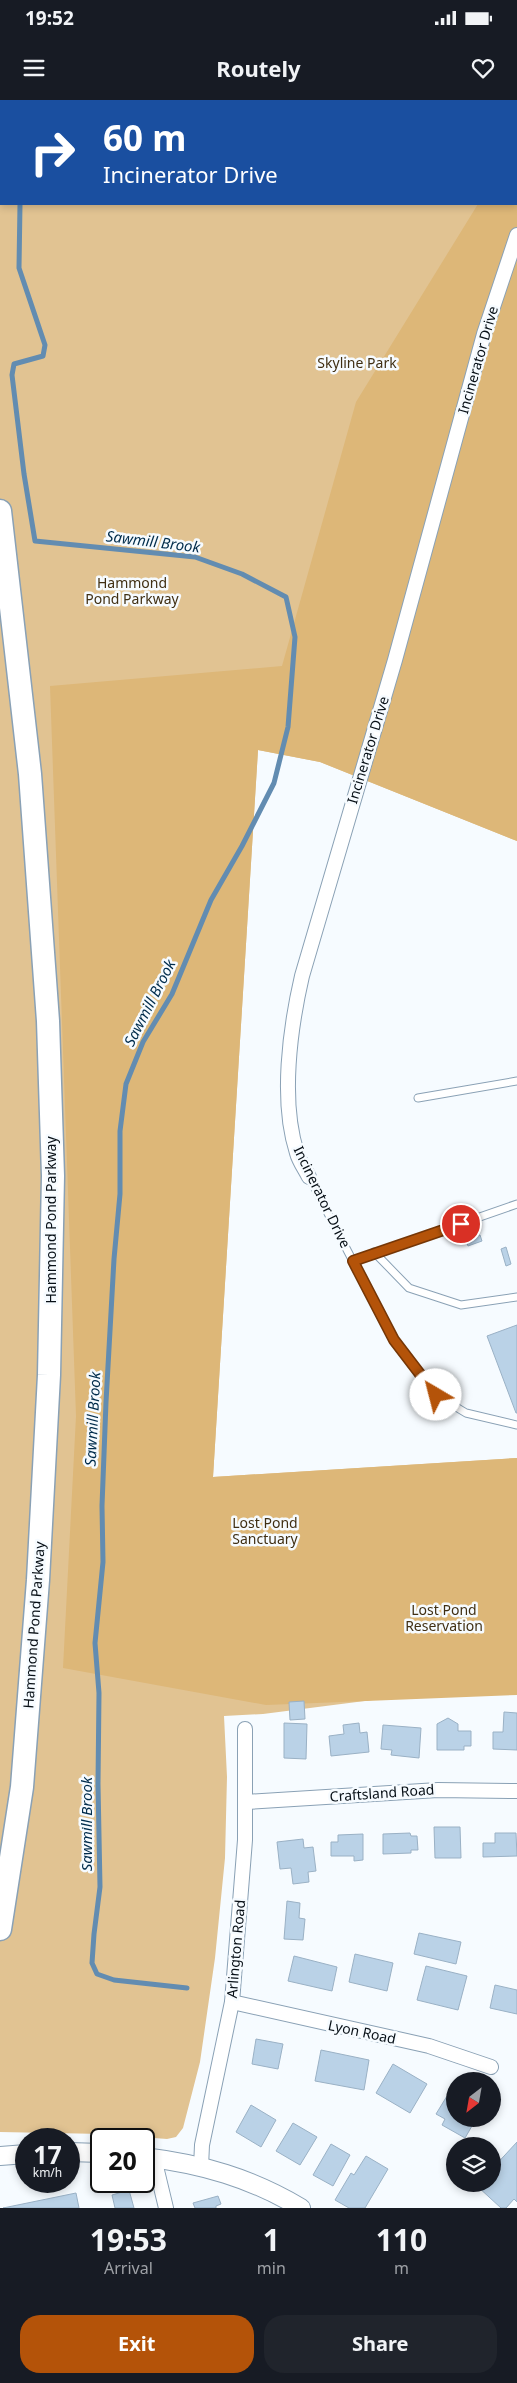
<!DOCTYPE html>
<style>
body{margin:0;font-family:"Noto Sans",sans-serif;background:#20242c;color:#f1f3f6;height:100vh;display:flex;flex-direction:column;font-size:19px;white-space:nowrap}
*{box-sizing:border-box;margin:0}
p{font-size:16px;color:#9ea1a6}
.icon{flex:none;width:28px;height:28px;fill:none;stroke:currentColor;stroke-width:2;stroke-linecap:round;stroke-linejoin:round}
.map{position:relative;height:2108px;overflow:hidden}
.panel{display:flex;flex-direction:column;background:#171b24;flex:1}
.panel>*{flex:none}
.banner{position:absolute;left:0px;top:0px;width:518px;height:105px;box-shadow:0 2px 8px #0003;background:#1a4fa0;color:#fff;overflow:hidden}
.needle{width:32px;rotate:211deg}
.buttons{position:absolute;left:446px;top:1972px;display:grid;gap:10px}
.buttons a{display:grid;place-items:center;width:55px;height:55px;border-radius:50%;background:#171b24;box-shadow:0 2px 8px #0003;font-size:25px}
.speed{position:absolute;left:15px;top:2028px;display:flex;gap:10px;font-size:25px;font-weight:700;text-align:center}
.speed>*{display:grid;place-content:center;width:65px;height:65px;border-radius:50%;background:#171b24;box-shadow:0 2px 8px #0003;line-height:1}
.speed small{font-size:12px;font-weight:400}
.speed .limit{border:2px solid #111;border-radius:8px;background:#fff;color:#111}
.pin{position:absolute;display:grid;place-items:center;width:42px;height:42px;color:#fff;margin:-21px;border:2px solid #fff;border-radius:50%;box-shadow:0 1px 5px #0007}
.me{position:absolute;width:55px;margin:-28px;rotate:323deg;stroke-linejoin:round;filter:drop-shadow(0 0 4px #0008)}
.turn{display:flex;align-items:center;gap:18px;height:105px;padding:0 20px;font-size:22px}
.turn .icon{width:65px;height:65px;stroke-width:2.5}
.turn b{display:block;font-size:35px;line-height:42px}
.eta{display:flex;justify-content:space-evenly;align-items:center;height:85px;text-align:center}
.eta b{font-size:30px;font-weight:700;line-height:35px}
.primary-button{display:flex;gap:10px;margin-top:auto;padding:10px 20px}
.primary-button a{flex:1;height:58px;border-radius:20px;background:#b45309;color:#fff;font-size:20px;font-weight:700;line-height:58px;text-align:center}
.primary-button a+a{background:#20242c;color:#f1f3f6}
.status{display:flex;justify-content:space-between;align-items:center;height:35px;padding:0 25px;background:#171b24;direction:ltr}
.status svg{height:14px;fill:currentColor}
header{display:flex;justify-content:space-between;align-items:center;height:65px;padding:0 20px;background:#171b24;font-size:22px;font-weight:700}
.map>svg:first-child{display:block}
.green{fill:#e1c392;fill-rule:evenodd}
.forest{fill:#ddb778}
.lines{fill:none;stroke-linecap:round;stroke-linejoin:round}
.stream{stroke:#628cb1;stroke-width:5}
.building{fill:#bad2e7;stroke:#9ab1c5}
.service-casing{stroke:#8aa1b5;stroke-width:9}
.minor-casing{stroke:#8aa1b5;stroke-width:16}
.tertiary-casing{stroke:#8aa1b5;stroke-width:20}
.primary-casing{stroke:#8aa1b5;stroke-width:25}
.service{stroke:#fff;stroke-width:7}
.minor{stroke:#fff;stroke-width:14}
.tertiary{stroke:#fff;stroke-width:18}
.primary{stroke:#fff;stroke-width:22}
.route-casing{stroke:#753606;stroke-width:12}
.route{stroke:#b45309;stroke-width:9}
.labels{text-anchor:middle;stroke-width:5;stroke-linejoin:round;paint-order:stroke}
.street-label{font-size:14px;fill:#070f16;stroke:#f6fbff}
.park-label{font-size:14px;fill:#402f13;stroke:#f6fbff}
.water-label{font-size:15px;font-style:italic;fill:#002c4b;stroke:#f6fbff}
</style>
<div class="status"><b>19:52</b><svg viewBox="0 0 49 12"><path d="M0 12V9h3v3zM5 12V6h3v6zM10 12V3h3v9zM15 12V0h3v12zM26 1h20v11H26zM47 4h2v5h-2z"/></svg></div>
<header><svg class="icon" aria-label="menu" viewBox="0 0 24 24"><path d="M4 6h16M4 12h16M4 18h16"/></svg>Routely<svg class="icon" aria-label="heart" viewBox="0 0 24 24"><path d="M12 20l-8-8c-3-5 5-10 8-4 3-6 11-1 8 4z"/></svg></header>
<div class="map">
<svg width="517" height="2108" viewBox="0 0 517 2108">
<rect width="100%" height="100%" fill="#f6fbff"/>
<!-- green -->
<path class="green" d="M0,0H517V741L320,662L258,650L213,1377L517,1358L482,1586L263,1614L224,1616L227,1677L225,1758L215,1858L200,1962L183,2028L176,2037L167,2039L103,2034L0,2032ZM1,1H516V104H1Z"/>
<!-- forest -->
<polygon class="forest" points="517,93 517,741 320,662 258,650 213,1377 517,1358 517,1595 266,1605 63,1568 76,1316 50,586 282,566 356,302 478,104 516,104"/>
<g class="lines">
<!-- stream -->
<g class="stream">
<polyline points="4,0 4,1"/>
<polyline points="20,104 19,168 45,245 43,256 14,264 12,275 24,374 35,441 195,457 242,474 286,497 295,537 288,627 274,683 242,746 211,800 172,894 143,942 126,984 120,1031 120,1094 114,1159 106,1302 102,1406 103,1462 95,1543 99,1593 98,1684 100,1787 94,1834 92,1863 97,1874 114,1880 187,1888"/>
</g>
</g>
<!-- building -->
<g class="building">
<polygon points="480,1135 482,1141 468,1146 466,1140"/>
<polygon points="506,1147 511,1164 506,1166 501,1149"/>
<polygon points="517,1225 517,1313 516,1313 487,1236"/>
<polygon points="304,1601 305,1619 290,1620 289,1602"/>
<polygon points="504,1612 517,1613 517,1650 493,1649 493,1632 503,1632"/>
<polygon points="448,1618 458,1624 458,1631 471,1631 471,1646 464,1646 464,1650 437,1650 437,1624"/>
<polygon points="284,1623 307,1624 306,1659 284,1658"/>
<polygon points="359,1623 360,1633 367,1632 369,1652 331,1656 329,1636 344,1634 343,1625"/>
<polygon points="383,1625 421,1628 419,1658 391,1655 392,1650 381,1649"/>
<polygon points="434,1727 460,1727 461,1758 435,1758"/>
<polygon points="410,1733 411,1736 417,1736 418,1750 411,1750 411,1753 383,1754 383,1734"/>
<polygon points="495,1733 516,1733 517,1756 483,1757 483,1743 495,1743"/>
<polygon points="363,1734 363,1760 354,1761 354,1756 331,1756 331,1742 338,1742 338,1735"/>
<polygon points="303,1739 304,1748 313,1747 316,1771 308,1772 309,1782 293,1784 291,1768 280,1769 277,1742"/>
<polygon points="287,1801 300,1803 299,1818 305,1819 303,1840 284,1839"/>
<polygon points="419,1833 461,1842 456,1864 414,1854"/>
<polygon points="355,1854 393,1863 387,1891 349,1882"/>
<polygon points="294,1856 337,1867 332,1891 288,1881"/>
<polygon points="426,1866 467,1876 458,1910 417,1900"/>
<polygon points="495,1885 517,1890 517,1914 490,1908"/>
<polygon points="256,1939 283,1944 278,1969 252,1964"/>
<polygon points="321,1950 369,1960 364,1990 315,1981"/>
<polygon points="393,1964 427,1984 410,2013 376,1993"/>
<polygon points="447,1996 455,2001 455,2019 476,2019 465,2038 442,2025 445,2019 436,2014"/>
<polygon points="251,2005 276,2020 261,2047 236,2032"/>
<polygon points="293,2023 317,2037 300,2065 276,2051"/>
<polygon points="517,2042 517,2102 514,2099 506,2108 501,2108 477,2086 479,2084 492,2084 492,2069"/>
<polygon points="331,2044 350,2055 333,2086 313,2075"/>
<polygon points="366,2056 388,2069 365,2108 349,2108 335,2100 351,2073 354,2075"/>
<polygon points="129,2090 134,2108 115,2108 112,2095"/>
<polygon points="76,2093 79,2108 3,2108"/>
<polygon points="218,2096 221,2104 216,2106 216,2108 195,2108 193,2103"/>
</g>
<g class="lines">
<!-- service casing -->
<g class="service-casing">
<g id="service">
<polyline points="418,998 517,981"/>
<polyline points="309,1077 394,1240 436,1295 466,1313 517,1325"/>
<polyline points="374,1152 409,1188 461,1205 517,1197"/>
<polyline points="353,1161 517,1104"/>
</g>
</g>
<!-- minor casing -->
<g class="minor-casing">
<g id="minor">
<path d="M309,1077C305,1069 299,1061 297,1053C280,1001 290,928 302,876L395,560L484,234L517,135"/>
<polyline points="246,1702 438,1690 517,1691"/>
<polyline points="232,1902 429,1946 491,1967"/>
<polyline points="154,2058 166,2108"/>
<polyline points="201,2067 202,2045 232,1902 245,1740 245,1629"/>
</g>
</g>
<!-- tertiary casing -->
<g class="tertiary-casing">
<g id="tertiary">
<polyline points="69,2052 101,2053"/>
<polyline points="0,2056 26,2054"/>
<path d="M144,2057C202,2064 251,2078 301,2108"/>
</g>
</g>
<!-- primary casing -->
<g class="primary-casing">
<polyline id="primary" points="0,411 30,674 48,921 53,1076 49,1275 38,1480 22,1687 0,1829"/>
</g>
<!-- service -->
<use href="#service" class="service"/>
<!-- minor -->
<use href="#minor" class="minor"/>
<!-- tertiary -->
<use href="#tertiary" class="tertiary"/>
<!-- primary -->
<use href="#primary" class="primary"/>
</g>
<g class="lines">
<!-- route casing -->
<g class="route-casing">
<polyline id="route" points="436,1295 394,1240 353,1161 461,1124"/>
</g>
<!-- route -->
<use href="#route" class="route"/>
</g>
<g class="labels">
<!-- street labels -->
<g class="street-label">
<text transform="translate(478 260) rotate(-74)" y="5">Incinerator Drive</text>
<text transform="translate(368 650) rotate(-73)" y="5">Incinerator Drive</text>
<text transform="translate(322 1097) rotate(64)" y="5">Incinerator Drive</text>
<text transform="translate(51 1120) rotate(-90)" y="5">Hammond Pond Parkway</text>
<text transform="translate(34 1525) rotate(-86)" y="5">Hammond Pond Parkway</text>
<text transform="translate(382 1693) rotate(-4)" y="5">Craftsland Road</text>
<text transform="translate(236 1849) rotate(-85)" y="5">Arlington Road</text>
<text transform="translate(362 1932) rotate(12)" y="5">Lyon Road</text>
</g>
<!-- park labels -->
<g class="park-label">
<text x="357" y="268">Skyline Park</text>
<text x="132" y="488">Hammond<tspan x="132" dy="16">Pond Parkway</tspan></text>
<text x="265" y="1428">Lost Pond<tspan x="265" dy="16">Sanctuary</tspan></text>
<text x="444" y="1515">Lost Pond<tspan x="444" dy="16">Reservation</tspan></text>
</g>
<!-- water labels -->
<g class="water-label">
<text transform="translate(153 442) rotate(7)" y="5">Sawmill Brook</text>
<text transform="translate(150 903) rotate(-63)" y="5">Sawmill Brook</text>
<text transform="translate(93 1319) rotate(-87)" y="5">Sawmill Brook</text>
<text transform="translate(87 1724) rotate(-90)" y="5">Sawmill Brook</text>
</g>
</g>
</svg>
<div class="buttons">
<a><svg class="needle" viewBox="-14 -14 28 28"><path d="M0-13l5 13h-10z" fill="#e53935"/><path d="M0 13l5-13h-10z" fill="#9ea1a6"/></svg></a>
<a><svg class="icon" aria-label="layers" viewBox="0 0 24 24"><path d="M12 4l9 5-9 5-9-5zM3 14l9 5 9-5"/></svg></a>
</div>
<div class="speed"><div>17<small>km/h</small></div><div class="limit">20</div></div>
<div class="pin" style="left:461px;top:1124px;background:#d93025"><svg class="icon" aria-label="arrive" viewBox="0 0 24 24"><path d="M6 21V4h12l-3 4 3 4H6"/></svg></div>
<svg class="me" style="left:436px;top:1295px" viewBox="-20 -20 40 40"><circle r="19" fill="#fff"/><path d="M0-13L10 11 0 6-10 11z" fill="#b45309"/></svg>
<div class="banner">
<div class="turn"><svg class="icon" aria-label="right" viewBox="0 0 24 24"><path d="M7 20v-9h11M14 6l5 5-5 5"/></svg><div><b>60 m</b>Incinerator Drive</div></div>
</div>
</div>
<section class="panel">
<div class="eta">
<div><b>19:53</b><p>Arrival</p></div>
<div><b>1</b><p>min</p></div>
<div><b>110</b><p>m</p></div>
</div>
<div class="primary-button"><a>Exit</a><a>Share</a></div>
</section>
